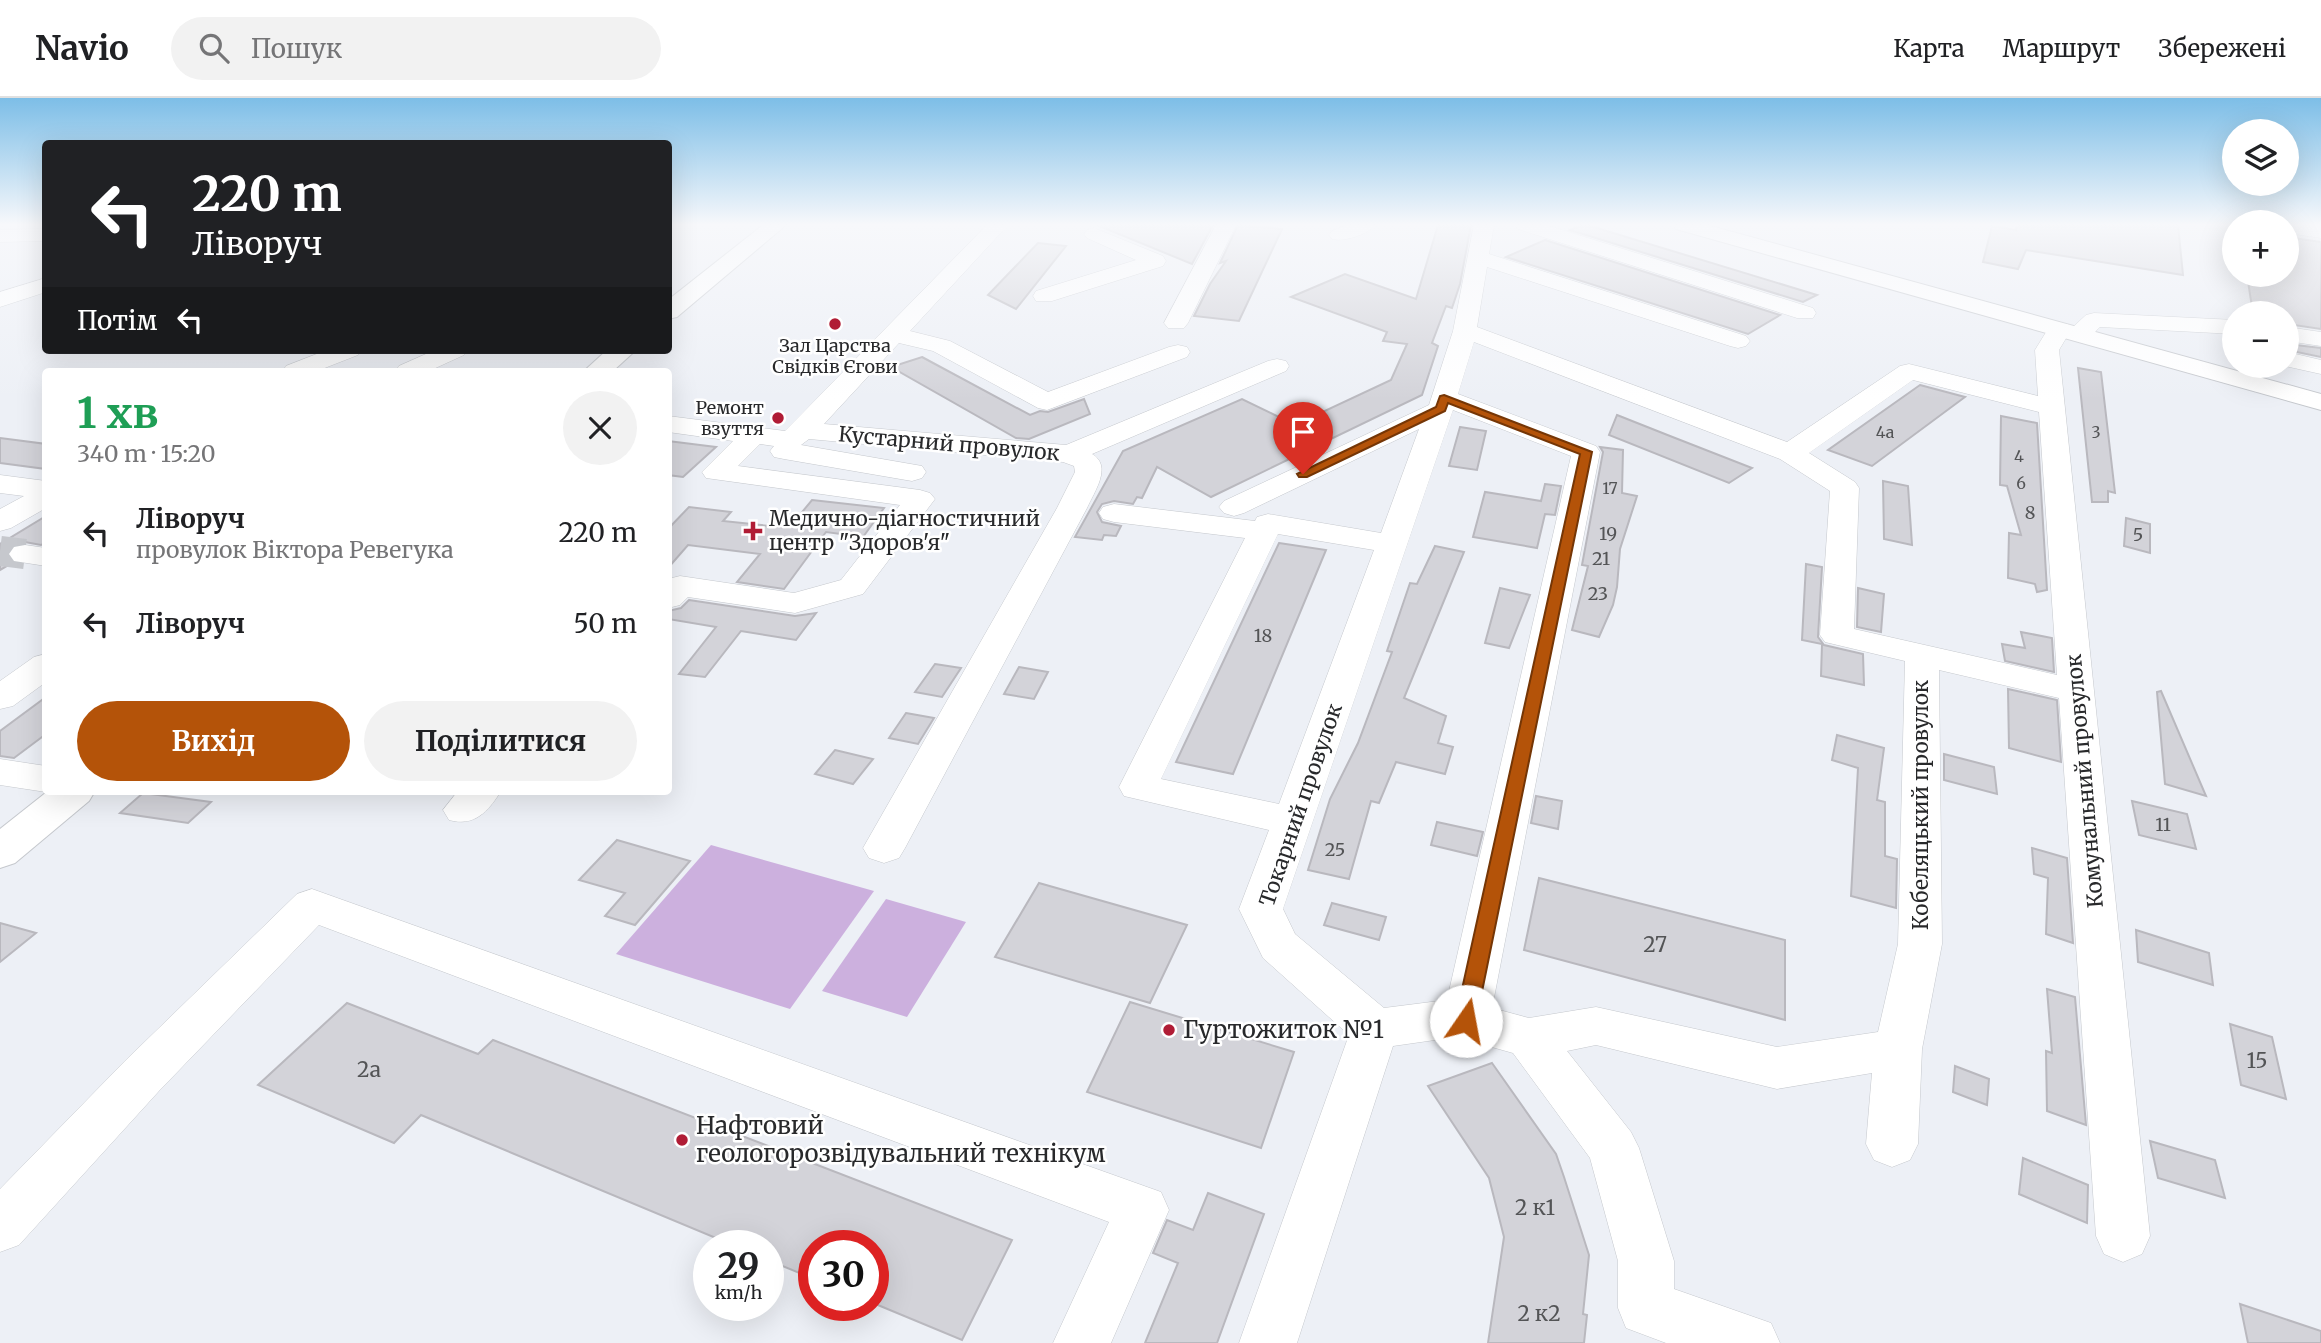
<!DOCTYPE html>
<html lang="uk">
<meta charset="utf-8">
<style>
body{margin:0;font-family:Merriweather,serif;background:#f2f2f2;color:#202124;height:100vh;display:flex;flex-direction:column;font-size:26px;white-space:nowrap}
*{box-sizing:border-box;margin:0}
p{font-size:23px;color:#757577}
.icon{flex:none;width:38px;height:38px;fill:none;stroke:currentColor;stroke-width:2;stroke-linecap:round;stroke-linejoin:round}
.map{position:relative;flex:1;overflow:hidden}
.details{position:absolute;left:42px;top:270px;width:630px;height:427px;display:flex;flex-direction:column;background:#fff;border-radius:7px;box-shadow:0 7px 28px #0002}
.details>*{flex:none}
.banner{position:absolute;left:42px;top:42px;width:630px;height:214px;border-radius:7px;box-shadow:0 7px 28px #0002;background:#202124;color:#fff;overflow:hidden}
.controls{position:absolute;left:2222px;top:21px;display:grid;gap:14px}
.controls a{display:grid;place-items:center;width:77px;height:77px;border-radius:50%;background:#fff;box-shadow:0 7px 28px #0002;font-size:35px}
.speed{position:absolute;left:693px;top:1132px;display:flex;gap:14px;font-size:35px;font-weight:700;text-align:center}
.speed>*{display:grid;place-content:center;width:91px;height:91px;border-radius:50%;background:#fff;box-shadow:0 7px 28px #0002;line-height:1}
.speed small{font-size:18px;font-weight:400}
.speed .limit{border:10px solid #d22;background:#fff;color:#111}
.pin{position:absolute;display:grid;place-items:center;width:60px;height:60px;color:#fff;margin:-72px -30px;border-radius:50% 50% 50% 0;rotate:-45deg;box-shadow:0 0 7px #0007}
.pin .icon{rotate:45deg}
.me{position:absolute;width:77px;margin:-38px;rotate:12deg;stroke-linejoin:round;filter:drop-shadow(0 0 5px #0008)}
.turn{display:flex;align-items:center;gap:24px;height:147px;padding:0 35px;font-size:32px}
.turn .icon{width:91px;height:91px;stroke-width:2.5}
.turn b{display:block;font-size:49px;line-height:60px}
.then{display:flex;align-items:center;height:66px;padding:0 35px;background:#0003;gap:14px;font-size:26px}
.round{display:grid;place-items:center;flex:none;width:74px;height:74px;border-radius:37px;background:#f2f2f2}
.head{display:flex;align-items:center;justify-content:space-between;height:119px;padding:0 35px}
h1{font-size:42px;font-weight:700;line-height:52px;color:#1e9e55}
.cta{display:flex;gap:14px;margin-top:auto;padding:14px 35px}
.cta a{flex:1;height:80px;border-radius:42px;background:#b45309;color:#fff;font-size:28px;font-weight:700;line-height:80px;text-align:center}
.cta a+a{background:#f2f2f2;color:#202124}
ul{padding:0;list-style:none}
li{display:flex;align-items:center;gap:21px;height:91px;padding:0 35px}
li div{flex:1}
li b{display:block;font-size:26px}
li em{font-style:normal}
header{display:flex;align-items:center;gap:42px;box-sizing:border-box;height:98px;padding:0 35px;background:#fff;border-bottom:2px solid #e0e0e0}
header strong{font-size:33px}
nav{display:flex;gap:38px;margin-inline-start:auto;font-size:24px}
.search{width:490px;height:63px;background:#f2f2f2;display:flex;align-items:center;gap:18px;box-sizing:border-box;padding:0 24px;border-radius:38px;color:#757577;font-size:26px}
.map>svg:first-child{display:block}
.green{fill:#ccb0de}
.building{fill:#d3d3d9;stroke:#b9b8be;stroke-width:2}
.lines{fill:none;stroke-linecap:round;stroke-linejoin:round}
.minor-tunnel{stroke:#c6c8cd;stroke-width:30;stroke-dasharray:30 15;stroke-linecap:butt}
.minor-casing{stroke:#c5c8cd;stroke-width:1}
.major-casing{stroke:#c5c8cd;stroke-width:2}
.minor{fill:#fff;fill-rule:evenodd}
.major{fill:#fff;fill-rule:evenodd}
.route{fill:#b45309;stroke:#753606;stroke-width:2}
.poi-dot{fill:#b01c35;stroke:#fff;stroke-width:2.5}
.labels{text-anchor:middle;stroke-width:5;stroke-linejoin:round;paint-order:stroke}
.far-number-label{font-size:16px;fill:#535456}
.far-poi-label{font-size:18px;fill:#28292b;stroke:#fff}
.number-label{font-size:18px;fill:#535456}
.street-label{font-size:21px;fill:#28292b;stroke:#fff}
.poi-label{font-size:21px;fill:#28292b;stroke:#fff;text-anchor:start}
.near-number-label{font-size:21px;fill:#535456}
.near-poi-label{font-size:24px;fill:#28292b;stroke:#fff;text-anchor:start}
</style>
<header>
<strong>Navio</strong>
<div class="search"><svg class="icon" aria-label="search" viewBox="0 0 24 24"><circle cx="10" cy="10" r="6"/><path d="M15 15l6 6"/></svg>Пошук</div>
<nav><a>Карта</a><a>Маршрут</a><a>Збережені</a></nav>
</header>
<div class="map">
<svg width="2321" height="1245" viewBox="0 0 2321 1245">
<rect width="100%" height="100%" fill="#edf0f6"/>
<!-- green -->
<g class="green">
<polygon points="711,747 874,793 790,911 616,856"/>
<polygon points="886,801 966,824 907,919 822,893"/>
</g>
<!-- building -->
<g class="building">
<polygon points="1097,127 1213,127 1192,166"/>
<polygon points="1238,127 1282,131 1239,223 1194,218 1210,186 1226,163 1220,165"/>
<polygon points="1438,127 1471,127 1460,186 1452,210 1446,208 1432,245 1438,248 1422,297 1211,399 1157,369 1142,400 1137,399 1133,406 1114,403 1102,406 1097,414 1102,424 1121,428 1116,438 1104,437 1102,442 1075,439 1123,353 1242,301 1295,327 1391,282 1407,246 1383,243 1387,234 1291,199 1345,176 1416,201"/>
<polygon points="1582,127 1587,127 1817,197 1803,204 1570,132"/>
<polygon points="2017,127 2178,127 2183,177 2026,152 2018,171 1983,164 1992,128 2016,132"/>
<polygon points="2287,139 2321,144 2321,231 2287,226 2287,215 2252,209 2247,177 2287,177"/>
<polygon points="1545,142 1780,217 1748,236 1506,159"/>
<polygon points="1038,145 1066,148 1016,211 988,197"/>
<polygon points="2287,246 2321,250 2321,259 2287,252"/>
<polygon points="922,259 1030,317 1040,313 1048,314 1084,301 1090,316 1029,341 1016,340 891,269"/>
<polygon points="2078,270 2101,274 2115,395 2108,393 2108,404 2092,404"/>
<polygon points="1920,287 1965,299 1872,368 1828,352"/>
<polygon points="1617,317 1670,338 1752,370 1729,385 1609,337"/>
<polygon points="2001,318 2037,325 2047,492 2037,494 2035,486 2008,480 2009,435 2021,437 2007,388 2000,387"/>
<polygon points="1460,329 1486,333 1477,372 1449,368"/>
<polygon points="0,340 46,346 46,371 0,365"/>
<polygon points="668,343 716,349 683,379 668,377"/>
<polygon points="1600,349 1623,352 1622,395 1637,398 1620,451 1617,489 1613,507 1599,539 1572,532 1588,468 1582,467 1603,354"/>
<polygon points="1883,383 1908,388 1912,447 1884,441"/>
<polygon points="1545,386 1561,388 1555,417 1545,416 1537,450 1473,439 1485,394 1541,403"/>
<polygon points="812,402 884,410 863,439 826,434 784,491 737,484 760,456 688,447 668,470 668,431 689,409 731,414 723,423 789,430"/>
<polygon points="46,418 46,444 41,447 25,444 14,446 6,456 12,465 0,472 0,446"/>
<polygon points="2126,420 2150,426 2150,455 2124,448"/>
<polygon points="1279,445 1326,452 1233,676 1176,664"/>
<polygon points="1435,448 1464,454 1404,600 1446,618 1438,645 1453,649 1445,676 1396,664 1379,705 1371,703 1349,781 1308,772 1330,701 1358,645 1392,554 1387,553 1410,485 1417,486"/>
<polygon points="1806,466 1822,469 1818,539 1824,547 1863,556 1864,587 1821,578 1822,546 1802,542"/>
<polygon points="1500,490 1530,497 1509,550 1485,545"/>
<polygon points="1858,490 1884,496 1881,534 1857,529"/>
<polygon points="689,502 795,518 816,515 796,542 741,533 705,579 679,576 716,529 668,521 668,513 681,510"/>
<polygon points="2021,534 2052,540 2054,574 2005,563 2002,546 2025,550"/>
<polygon points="935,566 961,570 942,599 915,594"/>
<polygon points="1019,569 1048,574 1034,601 1004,596"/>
<polygon points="2008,591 2057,602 2061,664 2009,650"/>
<polygon points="2161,593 2206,698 2165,686 2157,594"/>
<polygon points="46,599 46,636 14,660 0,658 0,633"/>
<polygon points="906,615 934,620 918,646 889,640"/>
<polygon points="1837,637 1884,650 1877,702 1885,704 1885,758 1897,761 1896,810 1851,798 1858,670 1832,662"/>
<polygon points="835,652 873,661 853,686 815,676"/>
<polygon points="1944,656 1994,669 1997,696 1944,682"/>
<polygon points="143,695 211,704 188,725 120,715"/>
<polygon points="1536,698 1562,703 1558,731 1531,725"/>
<polygon points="2132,703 2187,716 2196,751 2139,737"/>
<polygon points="1437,724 1483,734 1477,758 1431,747"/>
<polygon points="617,742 690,763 635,827 605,818 625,795 579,782"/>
<polygon points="2032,750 2067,760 2073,845 2046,836 2048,780 2034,776"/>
<polygon points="1539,780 1785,842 1785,922 1524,852"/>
<polygon points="1039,785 1187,827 1150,905 995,859"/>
<polygon points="1332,805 1386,819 1379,842 1324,827"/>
<polygon points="0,825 36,835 0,864"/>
<polygon points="2136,832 2209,855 2213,887 2138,864"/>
<polygon points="2047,891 2075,899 2086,1027 2047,1013 2046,953 2052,955"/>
<polygon points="1130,904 1294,954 1261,1050 1087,994"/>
<polygon points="347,905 478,956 493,942 1012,1142 962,1242 873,1205 873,1148 814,1148 814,1181 768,1162 768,1148 735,1148 421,1017 394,1045 258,987"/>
<polygon points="2230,926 2272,939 2286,1001 2241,987"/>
<polygon points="1492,965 1556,1056 1564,1079 1589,1157 1583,1216 1587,1217 1584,1245 1488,1245 1504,1139 1489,1080 1428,988"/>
<polygon points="1955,968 1989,981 1987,1007 1953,994"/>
<polygon points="2150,1043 2215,1062 2225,1100 2158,1080"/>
<polygon points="2023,1060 2088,1087 2087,1125 2019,1096"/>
<polygon points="1208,1095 1264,1116 1217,1245 1145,1245 1178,1165 1153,1155 1167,1122 1193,1132"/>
<polygon points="2240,1206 2321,1233 2321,1245 2248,1245"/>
</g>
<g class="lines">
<!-- minor-tunnel -->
<polyline class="minor-tunnel" points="0,453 25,456"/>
<!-- minor casing -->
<g class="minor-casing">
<g id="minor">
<path d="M987,127H1008L910,233L950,243L1048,294L1169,249L1178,247L1187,249L1190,254L1187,259L1047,312L1038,310L933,253L899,245L824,326L1066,347L1268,263L1277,261L1286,263L1289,268L1286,273L1092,356C1113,368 1094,394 1087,410L905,750L899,760L884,765L869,760L863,750L1057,410L1075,374L1074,368L1063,364L809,341L801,347L922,368L926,374L922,380L912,383L784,361L774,359L770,353L774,348L760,346L738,368L920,392L930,395L935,401L863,496L795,515L688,499L680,507L668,510V481L680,478L794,495L841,482L900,407L706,380L702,374L733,343L668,334V318L785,333Z"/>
<polygon points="1216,127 1236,127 1188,225 1184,230 1168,230 1164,225"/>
<path d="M1347,127H1375C1367,137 1344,144 1332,141L1329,137L1332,133Z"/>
<path d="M1474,127H1494L1489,156L1746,238L1750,243L1746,248L1738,250L1730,248L1487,169L1477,229L1787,344L1900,268L1909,266L2038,298L2035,252L2051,226H2067L2071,231L2086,217L2094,215L2235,222V236L2100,229C2090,239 2085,245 2071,241L2068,237L2059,252L2150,1138L2142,1156L2123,1164L2104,1156L2096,1138L2059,600L1939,572L1942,846L1922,951L1918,1046L1910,1062L1892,1069L1874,1062L1866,1046L1872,975L1777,991L1596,947L1567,953L1631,1034L1639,1050L1674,1163V1191L1771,1225L1780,1245H1666L1626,1230L1618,1210V1163L1590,1060L1513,955L1456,939L1393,948L1297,1245H1239L1349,937L1263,860L1239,811L1269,732L1124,698L1119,689L1245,440L1114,424L1103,421L1099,415L1103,409L1114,406L1255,423L1257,419L1268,416L1381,435L1419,331L1244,415L1234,418L1224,415L1219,409L1224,403L1429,307L1453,233ZM1474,244L1780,361L1830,393L1820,537L1825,544L1905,563L1898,846L1878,934L1777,949L1596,909L1529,920L1492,910L1600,354L1596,348L1458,296ZM1913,282L2039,314L2057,577L1854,531L1859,390L1855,384L1809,355ZM1453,312L1571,358L1447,902L1384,910L1295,836L1283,811ZM1278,436L1374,452L1279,706L1161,681Z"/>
<polygon points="1515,127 1546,127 1813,210 1816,215 1813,220 1797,220 1518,131"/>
<polygon points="2287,127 2321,128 2321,140 2287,135"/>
<polygon points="1094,130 1163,158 1166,163 1163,168 1052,203 1036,203 1033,198 1036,193 1136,162 1087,140 1084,136 1087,132"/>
<polygon points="46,131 46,143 0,144 0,132"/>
<polygon points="46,180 46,194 0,209 0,194"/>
<polygon points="2287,229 2321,234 2321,248 2287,243"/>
<polygon points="327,252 361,252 358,257 317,273 283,273 286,268"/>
<polygon points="435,252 467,252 464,257 429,273 396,273 399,268"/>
<polygon points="2287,254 2321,262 2321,276 2285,268 2287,268"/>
<polygon points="0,377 46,383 46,410 11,430 0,433 0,411 24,398 0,395"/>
<polygon points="25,447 46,450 46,468 14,463 9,456 14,449"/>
<polygon points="46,556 46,584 13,608 0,611 0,583 34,559"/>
<polygon points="0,661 46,668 46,693 50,693 46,694 0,687"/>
<path d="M458,693H501C488,714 474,729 449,722L443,712Z"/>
<polygon points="312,791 1161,1094 1169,1112 1111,1245 1053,1245 1109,1124 319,827 159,993 19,1147 0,1154 0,1091 125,963 297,796"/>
</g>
</g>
<!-- major casing -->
<g class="major-casing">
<g id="major">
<polygon points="763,127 786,127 677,219 668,221 668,202"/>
<polygon points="1673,127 1707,127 2321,296 2321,312 1676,131"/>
<polygon points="607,252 636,252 613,273 584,273"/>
<polygon points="48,693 95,693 89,703 15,765 0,770 0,731"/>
</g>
</g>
<!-- minor -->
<use href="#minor" class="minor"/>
<!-- major -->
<use href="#major" class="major"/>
</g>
<!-- sky -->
<linearGradient id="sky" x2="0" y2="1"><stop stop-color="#7dbee7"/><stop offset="0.42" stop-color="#f7f8fb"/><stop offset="1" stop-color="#f7f8fb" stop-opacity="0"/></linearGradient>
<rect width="2321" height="301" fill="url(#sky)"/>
<!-- route -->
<polygon class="route" points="1444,297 1592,354 1476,923 1473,929 1466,931 1458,929 1455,923 1580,356 1448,305 1445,313 1307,379 1299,379 1297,376 1436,309 1440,298"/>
<!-- markers -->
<g class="poi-dot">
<circle cx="835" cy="226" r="7"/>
<circle cx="778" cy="320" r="7"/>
<path d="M749.5 422.5h7v7h7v7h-7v7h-7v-7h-7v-7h7z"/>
<circle cx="1169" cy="932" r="7"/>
<circle cx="682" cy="1042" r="7"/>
</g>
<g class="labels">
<!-- far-number labels -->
<g class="far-number-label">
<text x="1885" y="340">4а</text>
<text x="2096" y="340">3</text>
<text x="2019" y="364">4</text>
<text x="2021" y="391">6</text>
<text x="1610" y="396">17</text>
</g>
<!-- far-poi labels -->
<g class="far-poi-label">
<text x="835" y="254">Зал Царства<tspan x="835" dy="21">Cвідків Єгови</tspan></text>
<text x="764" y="316" text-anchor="end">Ремонт<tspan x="764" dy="21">взуття</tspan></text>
</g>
<!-- number labels -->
<g class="number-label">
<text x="2030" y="421">8</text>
<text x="1608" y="442">19</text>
<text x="2138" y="443">5</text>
<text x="1601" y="467">21</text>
<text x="1598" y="502">23</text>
<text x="1263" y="544">18</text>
<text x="2163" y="733">11</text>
<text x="1335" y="758">25</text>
</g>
<!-- street labels -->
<g class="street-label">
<text transform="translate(949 346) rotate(5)" y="7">Кустарний провулок</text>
<text transform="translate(2085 683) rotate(-95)" y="7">Комунальний провулок</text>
<text transform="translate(1301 707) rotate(-71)" y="7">Токарний провулок</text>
<text transform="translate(1921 707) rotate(-90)" y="7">Кобеляцький провулок</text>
</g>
<!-- poi labels -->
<g class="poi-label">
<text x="769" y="428">Медично-діагностичний<tspan x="769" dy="24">центр "Здоров'я"</tspan></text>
</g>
<!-- near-number labels -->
<g class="near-number-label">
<text x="1655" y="854">27</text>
<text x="2257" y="970">15</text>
<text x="369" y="979">2а</text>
<text x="1535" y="1117">2 к1</text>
<text x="1539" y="1223">2 к2</text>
</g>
<!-- near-poi labels -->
<g class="near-poi-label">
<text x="1183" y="940">Гуртожиток №1</text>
<text x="696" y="1036">Нафтовий<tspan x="696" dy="28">геологорозвідувальний технікум</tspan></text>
</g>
</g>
</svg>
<div class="controls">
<a><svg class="icon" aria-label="layers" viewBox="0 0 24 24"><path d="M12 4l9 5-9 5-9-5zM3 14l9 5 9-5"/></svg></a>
<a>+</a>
<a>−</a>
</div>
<div class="speed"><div>29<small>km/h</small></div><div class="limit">30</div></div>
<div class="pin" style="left:1303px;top:376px;background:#d93025"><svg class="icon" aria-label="arrive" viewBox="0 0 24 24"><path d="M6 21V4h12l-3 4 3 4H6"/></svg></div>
<svg class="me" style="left:1466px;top:923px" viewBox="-20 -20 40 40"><circle r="19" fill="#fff"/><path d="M0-13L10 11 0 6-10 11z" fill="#b45309"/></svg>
<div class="banner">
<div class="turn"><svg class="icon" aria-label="left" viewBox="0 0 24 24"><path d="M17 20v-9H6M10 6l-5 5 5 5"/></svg><div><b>220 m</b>Ліворуч</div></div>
<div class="then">Потім<svg class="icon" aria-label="left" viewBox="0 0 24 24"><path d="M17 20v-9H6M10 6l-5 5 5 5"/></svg></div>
</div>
<section class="details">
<div class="head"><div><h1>1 хв</h1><p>340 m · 15:20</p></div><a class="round"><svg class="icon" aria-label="close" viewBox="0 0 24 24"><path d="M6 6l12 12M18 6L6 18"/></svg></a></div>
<ul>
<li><svg class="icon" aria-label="left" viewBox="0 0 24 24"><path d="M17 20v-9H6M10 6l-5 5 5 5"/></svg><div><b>Ліворуч</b><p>провулок Віктора Ревегука</p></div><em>220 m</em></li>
<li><svg class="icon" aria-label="left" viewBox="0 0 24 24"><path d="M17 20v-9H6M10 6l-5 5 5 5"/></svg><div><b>Ліворуч</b></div><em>50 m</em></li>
</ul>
<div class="cta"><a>Вихід</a><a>Поділитися</a></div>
</section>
</div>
